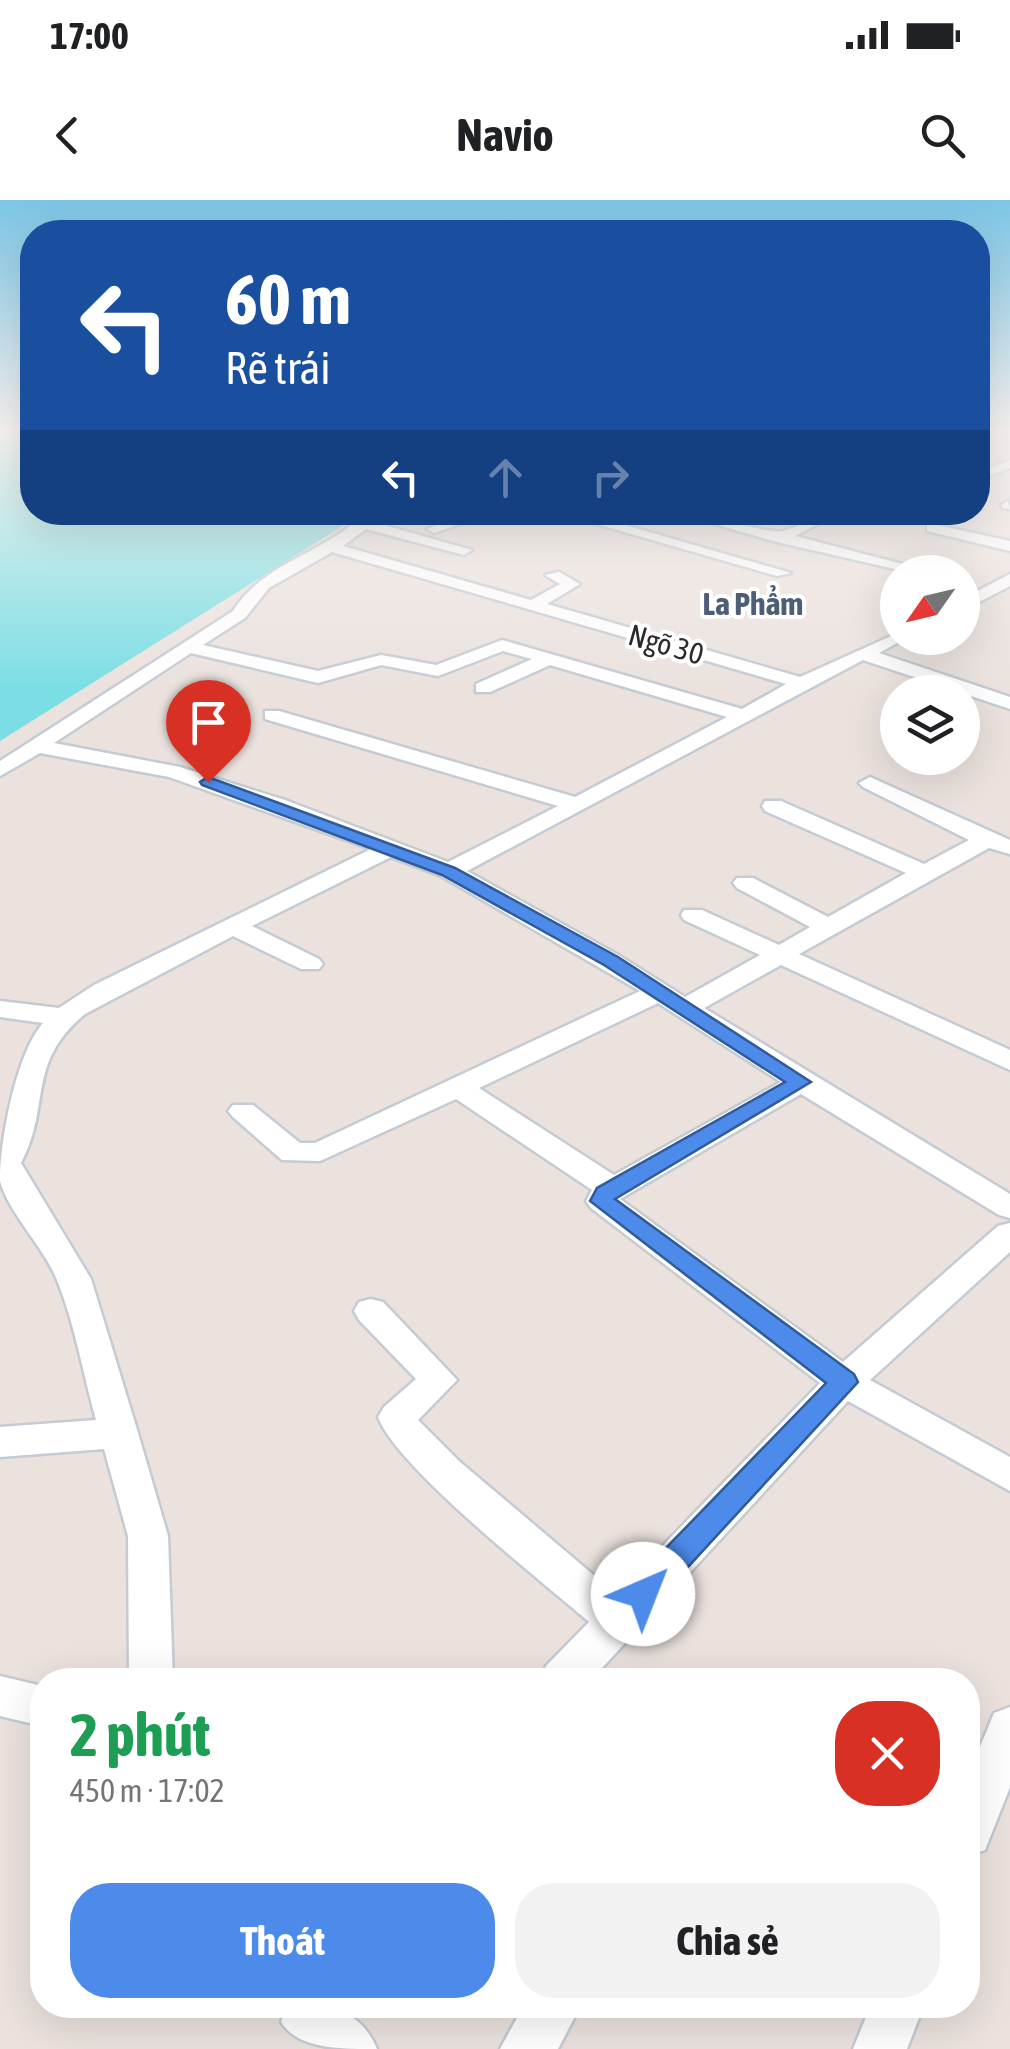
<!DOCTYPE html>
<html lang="vi">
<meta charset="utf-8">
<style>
body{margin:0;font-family:"Asap Condensed",sans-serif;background:#f2f2f2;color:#202124;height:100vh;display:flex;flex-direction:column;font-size:38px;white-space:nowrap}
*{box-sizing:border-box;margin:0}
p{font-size:32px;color:#757577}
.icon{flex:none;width:55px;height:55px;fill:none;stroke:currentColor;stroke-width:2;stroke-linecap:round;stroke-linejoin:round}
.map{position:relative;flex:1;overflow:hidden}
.side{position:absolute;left:30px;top:1468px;width:950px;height:350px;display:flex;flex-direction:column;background:#fff;border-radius:40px;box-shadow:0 10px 40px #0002}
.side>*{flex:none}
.guide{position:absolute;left:20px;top:20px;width:970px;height:305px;border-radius:40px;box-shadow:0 10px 40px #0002;background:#1a4fa0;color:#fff;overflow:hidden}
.needle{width:65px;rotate:236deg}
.controls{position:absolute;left:880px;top:355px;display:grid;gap:20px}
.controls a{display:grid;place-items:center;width:100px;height:100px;border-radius:50%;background:#fff;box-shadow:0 10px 40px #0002;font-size:50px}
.pin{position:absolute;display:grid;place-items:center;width:85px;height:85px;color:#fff;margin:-102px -42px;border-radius:50% 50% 50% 0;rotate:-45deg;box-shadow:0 0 10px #0007}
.pin .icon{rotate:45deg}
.me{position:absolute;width:110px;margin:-55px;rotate:44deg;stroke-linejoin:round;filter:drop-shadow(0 0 8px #0008)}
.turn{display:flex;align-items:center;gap:35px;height:210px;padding:0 40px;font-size:45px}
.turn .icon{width:130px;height:130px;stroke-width:2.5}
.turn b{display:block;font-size:70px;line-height:85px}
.lanes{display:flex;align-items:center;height:95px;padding:0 40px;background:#0003;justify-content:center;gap:50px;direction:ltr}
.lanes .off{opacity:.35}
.round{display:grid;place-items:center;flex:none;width:105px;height:105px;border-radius:40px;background:#f2f2f2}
.head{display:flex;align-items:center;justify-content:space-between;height:170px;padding:0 40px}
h1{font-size:60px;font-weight:700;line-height:75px;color:#1e9e55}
.button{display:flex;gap:20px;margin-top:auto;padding:20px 40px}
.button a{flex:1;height:115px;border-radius:40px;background:#4c8bea;color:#fff;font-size:40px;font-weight:700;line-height:115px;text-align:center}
.button a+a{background:#f2f2f2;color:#202124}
.status{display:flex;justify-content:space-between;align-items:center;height:70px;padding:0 50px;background:#fff;direction:ltr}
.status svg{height:28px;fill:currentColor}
header{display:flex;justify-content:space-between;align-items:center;height:130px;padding:0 40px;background:#fff;font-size:45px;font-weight:700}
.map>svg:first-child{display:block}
.water{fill:#7adee4}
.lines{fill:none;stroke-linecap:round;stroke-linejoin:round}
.street-casing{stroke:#c5cbd3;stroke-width:5}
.street{fill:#fff;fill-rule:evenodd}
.route{fill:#4c8bea;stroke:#315a98;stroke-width:2.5}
.labels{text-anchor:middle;stroke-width:8;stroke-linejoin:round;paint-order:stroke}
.far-street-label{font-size:30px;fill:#2a2a2a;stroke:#fff}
.far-quarter-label{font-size:32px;font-weight:bold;fill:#4f5e77;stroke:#fff}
</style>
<div class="status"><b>17:00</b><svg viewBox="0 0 49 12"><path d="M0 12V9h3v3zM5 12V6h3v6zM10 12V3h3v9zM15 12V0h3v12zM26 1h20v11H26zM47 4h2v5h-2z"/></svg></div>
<header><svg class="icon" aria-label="back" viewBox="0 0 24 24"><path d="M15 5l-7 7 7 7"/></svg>Navio<svg class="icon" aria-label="search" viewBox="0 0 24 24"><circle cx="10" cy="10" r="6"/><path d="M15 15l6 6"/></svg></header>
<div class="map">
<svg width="1010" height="1849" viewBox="0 0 1010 1849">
<rect width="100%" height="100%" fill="#ebe2de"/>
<!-- water -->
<polygon class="water" points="0,231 32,231 32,312 363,313 0,541"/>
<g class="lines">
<!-- street casing -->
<g class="street-casing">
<g id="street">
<polygon points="1010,260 1010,268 978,280 978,272"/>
<polygon points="1008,301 1010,309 1003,308 1001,305"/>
<path d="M366,312H381L373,322L472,350L464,355L366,329L343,346L531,400L560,384L545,375L559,372L580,384L547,404L800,477L898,433V438H906L879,453L1010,497V509L863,460L467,671L620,756L685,797L760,755L684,720L681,715L684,710H702L779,745L810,727L737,688L733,683L737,678H753L828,717L906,673L765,611L762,606L765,601H781L924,664L969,640L863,587L859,583L870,577L1010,640V654L989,648L799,754L1010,850V870L781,765L704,808L1010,994V1018L999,1015L801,894L620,999L843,1162L998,1026L1010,1023V1052L870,1180L1010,1257V1291L848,1201L591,1480H540L546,1466L589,1422C542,1381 397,1268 378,1217L384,1207L416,1179L359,1120L354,1111L359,1102L371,1099L383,1102L457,1180L418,1220L460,1262L616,1394L820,1183L591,1008L586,1001L592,990L456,899L320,961L282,960L233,917L228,911L233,905H253L300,943H315L640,791L441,676L391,657L252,726L319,759L323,764L319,769H301L233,736L85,814C25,864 52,905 21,963L91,1079L138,1233L168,1336L173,1480H129L128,1336L104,1249L0,1257V1227L96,1220C83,1174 75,1124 57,1080C44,1047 9,1014 0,981C0,940 16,854 43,823L0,817V801L59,808L94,785L371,649L169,577L40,553L0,576V561L233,411C263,362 327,353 366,312ZM332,352L786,484L742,509L502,440L436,465L381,455L318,471L203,445L245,418L269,388ZM503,451L532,459L476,484V492H490L550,465L727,517L575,597L279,511H265V519L558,606L448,662L285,600L180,567L54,543L191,453L318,483L381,465L438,476ZM658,803L781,882L614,975L479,888Z"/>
<polygon points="473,312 497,312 434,333 427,329"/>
<polygon points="555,312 580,312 791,373 777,376"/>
<path d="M674,312C702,312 767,334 782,331C804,326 817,312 841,312L795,336L933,372H908L773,341Z"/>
<polygon points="932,324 1010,341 1010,351 927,331 927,325"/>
<polygon points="1010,374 1010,386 962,411 962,399"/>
<polygon points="0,1476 42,1486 42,1526 0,1516"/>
<polygon points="1010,1507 1010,1587 985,1650 968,1656 968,1576 994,1513"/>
<path d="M288,1805C328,1805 360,1808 377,1849C338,1849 298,1849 281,1822Z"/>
<polygon points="524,1805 581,1805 558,1849 500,1849"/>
<polygon points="871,1805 924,1805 907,1849 853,1849"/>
</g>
</g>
<!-- street -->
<use href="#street" class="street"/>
</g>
<!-- sky -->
<linearGradient id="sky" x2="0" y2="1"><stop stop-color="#7cc5e6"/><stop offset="0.47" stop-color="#f6f2f0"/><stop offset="1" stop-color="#f6f2f0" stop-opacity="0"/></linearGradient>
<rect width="1010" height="490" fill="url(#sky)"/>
<!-- route -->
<polygon class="route" points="208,577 455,668 618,757 811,882 615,999 854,1174 858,1182 654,1404 643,1408 631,1404 627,1394 631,1384 826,1183 590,1001 597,988 785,882 604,765 442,675 202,585 200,582"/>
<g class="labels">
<!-- far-street labels -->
<g class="far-street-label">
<text transform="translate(666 445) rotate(16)" y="10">Ngõ 30</text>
</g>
<!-- far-quarter labels -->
<g class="far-quarter-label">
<text x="753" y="415">La Phẩm</text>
</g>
</g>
</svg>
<div class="controls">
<a><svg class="needle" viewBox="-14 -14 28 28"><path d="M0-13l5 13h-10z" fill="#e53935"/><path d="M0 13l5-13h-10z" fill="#757577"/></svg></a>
<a><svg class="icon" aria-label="layers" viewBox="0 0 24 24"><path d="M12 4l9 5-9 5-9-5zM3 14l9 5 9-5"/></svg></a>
</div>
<div class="pin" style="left:208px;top:582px;background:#d93025"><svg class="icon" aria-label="arrive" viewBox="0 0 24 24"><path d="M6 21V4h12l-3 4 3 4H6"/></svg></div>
<svg class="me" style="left:643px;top:1394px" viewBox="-20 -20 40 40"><circle r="19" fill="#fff"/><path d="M0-13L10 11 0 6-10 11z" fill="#4c8bea"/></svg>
<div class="guide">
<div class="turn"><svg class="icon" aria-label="left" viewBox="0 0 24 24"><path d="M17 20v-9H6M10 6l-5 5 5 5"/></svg><div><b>60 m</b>Rẽ trái</div></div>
<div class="lanes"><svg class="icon" aria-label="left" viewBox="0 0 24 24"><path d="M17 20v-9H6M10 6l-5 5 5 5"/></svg><svg class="icon off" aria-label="ahead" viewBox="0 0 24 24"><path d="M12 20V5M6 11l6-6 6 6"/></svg><svg class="icon off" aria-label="right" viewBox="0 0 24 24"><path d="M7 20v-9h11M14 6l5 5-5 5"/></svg></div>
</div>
<section class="side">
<div class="head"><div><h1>2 phút</h1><p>450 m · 17:02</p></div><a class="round" style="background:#d93025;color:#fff"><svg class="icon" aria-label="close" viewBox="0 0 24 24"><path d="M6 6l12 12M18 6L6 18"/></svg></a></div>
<div class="button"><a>Thoát</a><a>Chia sẻ</a></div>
</section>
</div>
